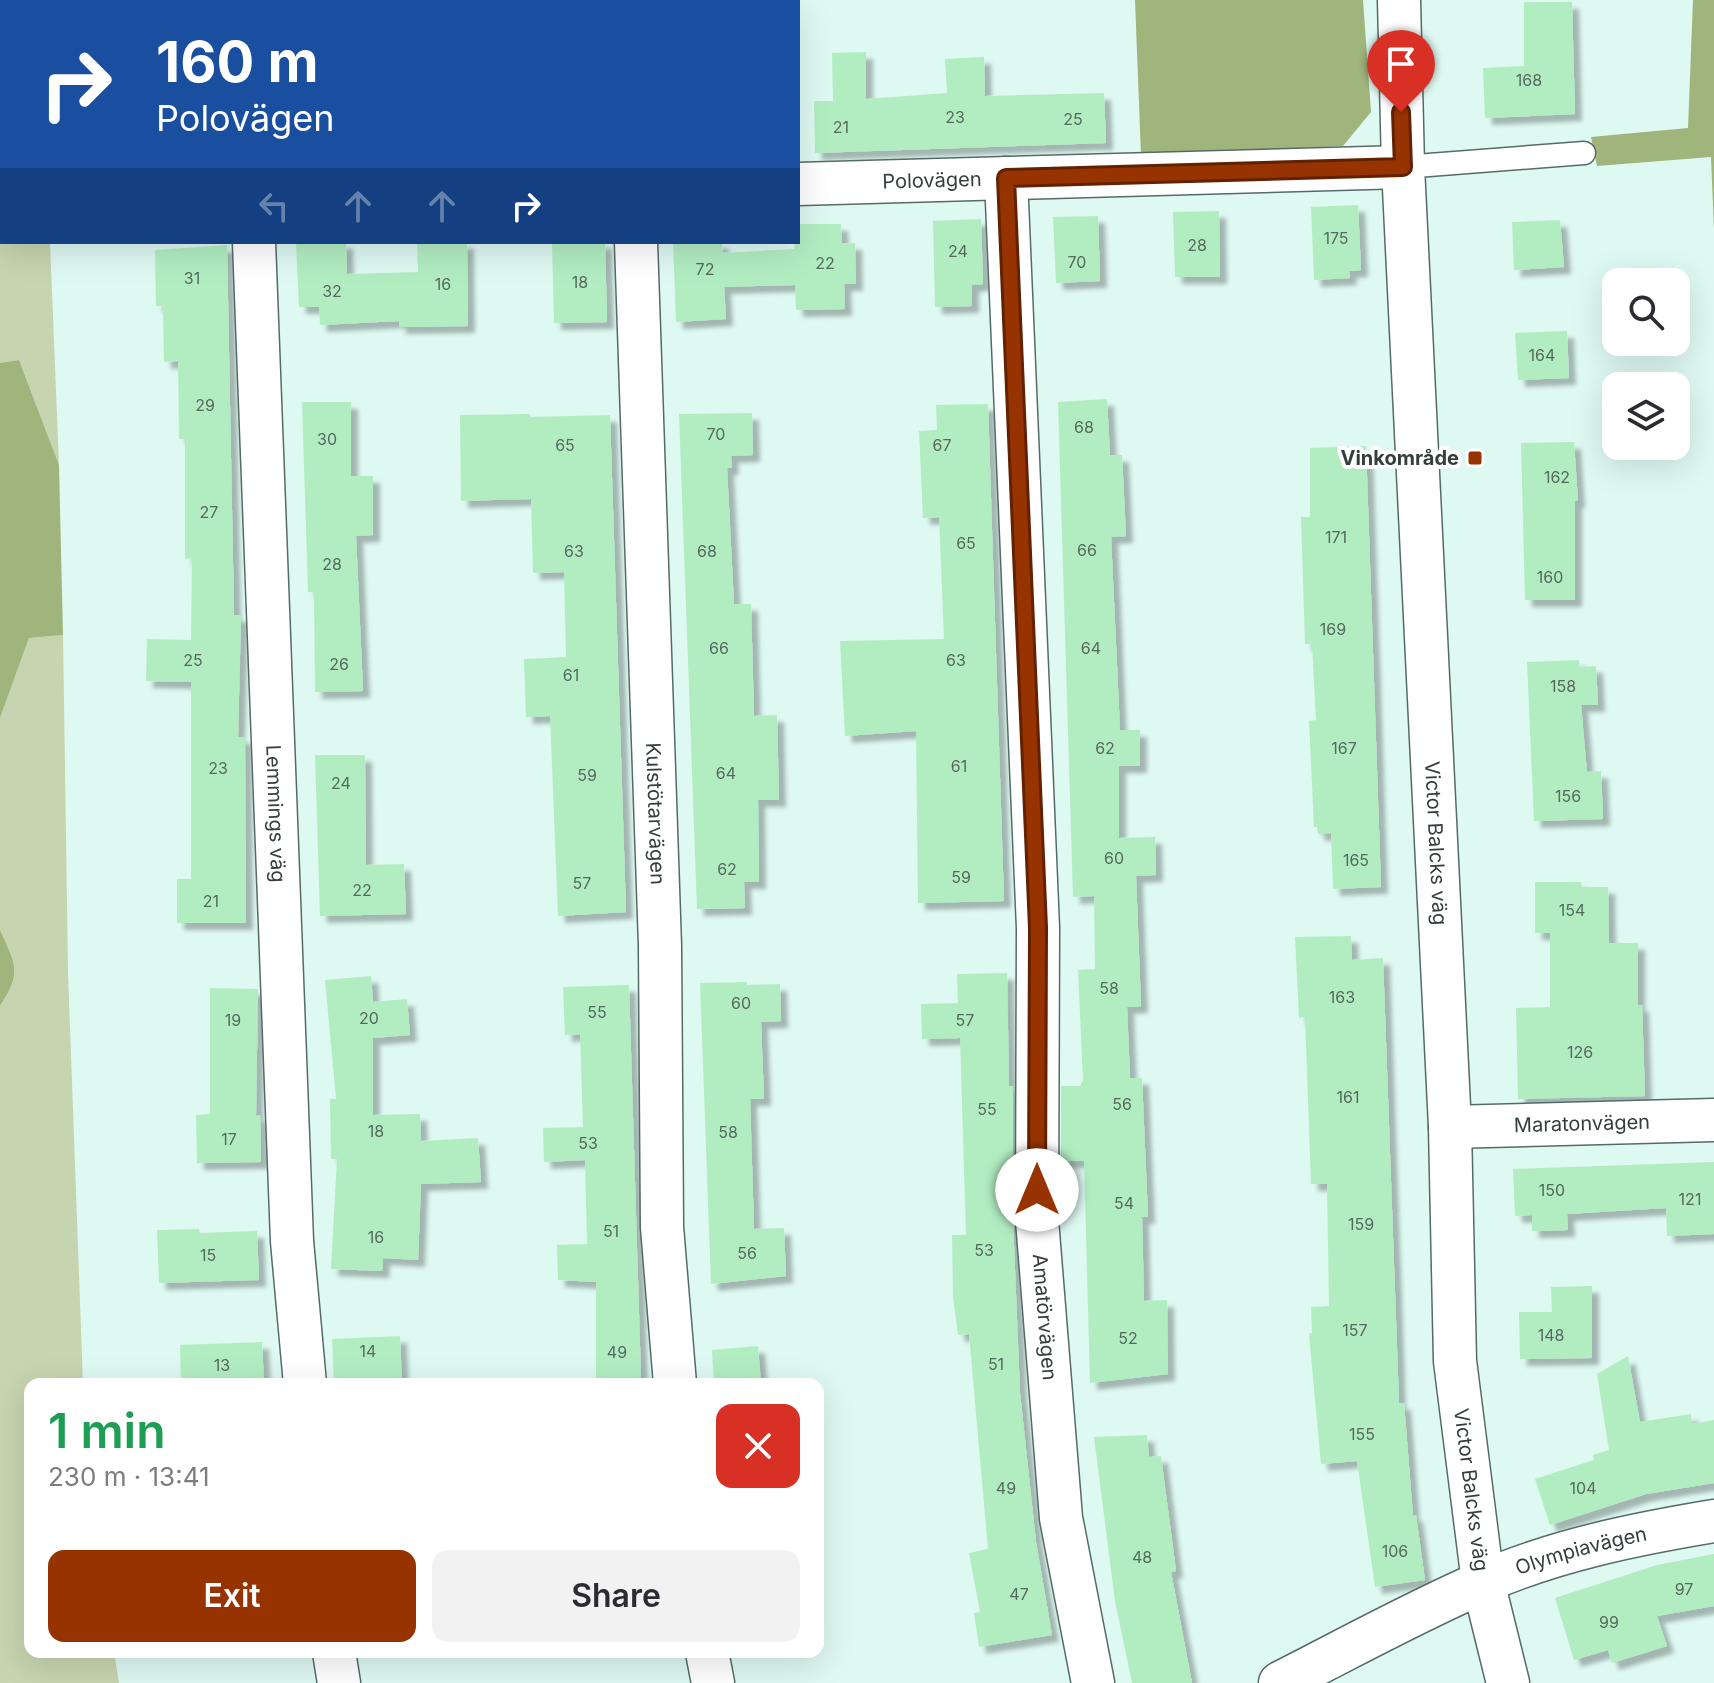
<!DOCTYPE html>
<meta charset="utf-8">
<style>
body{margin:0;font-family:Inter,sans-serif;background:#f2f2f3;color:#2b2b33;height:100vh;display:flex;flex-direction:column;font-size:30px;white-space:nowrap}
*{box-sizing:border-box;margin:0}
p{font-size:26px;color:#7c7c81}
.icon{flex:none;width:44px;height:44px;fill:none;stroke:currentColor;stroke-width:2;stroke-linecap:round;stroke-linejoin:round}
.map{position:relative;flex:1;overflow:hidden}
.side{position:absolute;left:24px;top:1378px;width:800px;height:280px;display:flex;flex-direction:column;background:#fff;border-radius:16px;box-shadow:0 8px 32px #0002}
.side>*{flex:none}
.banner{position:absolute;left:0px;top:0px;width:800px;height:244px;box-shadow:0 8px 32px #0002;background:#1a4fa0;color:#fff;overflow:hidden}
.tools{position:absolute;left:1602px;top:268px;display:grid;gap:16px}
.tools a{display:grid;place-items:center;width:88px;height:88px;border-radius:16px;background:#fff;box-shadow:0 8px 32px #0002;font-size:40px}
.pin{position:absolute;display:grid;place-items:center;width:68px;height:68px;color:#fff;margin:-82px -34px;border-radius:50% 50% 50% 0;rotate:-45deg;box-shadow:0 0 8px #0007}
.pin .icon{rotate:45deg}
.me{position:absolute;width:88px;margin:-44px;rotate:0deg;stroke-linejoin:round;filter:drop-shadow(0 0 6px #0008)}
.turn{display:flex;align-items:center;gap:28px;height:168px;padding:0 24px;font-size:36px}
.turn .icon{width:104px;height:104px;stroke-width:2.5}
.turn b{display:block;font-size:56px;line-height:68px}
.lanes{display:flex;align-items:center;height:76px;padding:0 24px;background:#0003;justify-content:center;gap:40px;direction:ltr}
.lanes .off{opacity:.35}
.round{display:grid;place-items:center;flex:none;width:84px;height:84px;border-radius:16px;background:#f2f2f3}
.overview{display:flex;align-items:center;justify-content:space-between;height:136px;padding:0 24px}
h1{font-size:48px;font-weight:600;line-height:60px;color:#1e9e55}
.button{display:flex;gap:16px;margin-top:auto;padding:16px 24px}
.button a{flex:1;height:92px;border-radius:16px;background:#973300;color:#fff;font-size:32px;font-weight:600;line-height:92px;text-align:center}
.button a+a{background:#f2f2f3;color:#2b2b33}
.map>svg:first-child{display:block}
.green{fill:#c6d4b0}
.forest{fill:#9fb57b}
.building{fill:#b2edc2;filter:url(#shadow)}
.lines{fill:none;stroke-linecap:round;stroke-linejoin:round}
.service-casing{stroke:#556b67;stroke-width:25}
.minor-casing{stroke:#556b67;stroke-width:45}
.service{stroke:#fff;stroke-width:22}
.minor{stroke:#fff;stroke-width:42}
.route-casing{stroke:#622100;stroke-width:20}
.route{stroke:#973300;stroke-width:14}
.poi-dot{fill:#973300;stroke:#fefefe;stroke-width:3}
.labels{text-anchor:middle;stroke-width:8;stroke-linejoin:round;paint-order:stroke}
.number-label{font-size:16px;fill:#546a5e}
.street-label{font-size:20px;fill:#343e3c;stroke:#fefefe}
.poi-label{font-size:20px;font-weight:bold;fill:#343e3c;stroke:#fefefe;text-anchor:end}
</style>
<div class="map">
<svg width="1714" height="1683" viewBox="0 0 1714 1683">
<defs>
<filter id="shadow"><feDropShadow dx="7" dy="7" stdDeviation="2" flood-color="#0004"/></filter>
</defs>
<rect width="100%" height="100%" fill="#def8f2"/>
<!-- green -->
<g class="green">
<polygon points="0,211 2,242 50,242 59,465 19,360 0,363"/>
<path d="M63,635L68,973L83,1384H30V1652H114L119,1683H0V1006C22,973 16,965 0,930V718L29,638Z"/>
</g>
<!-- forest -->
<g class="forest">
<polygon points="0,0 26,2 2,2 2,189"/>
<polygon points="1135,0 1363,0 1371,112 1343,146 1141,155"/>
<polygon points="1693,0 1714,0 1714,230 1711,157 1597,166 1591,137 1688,128"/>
<polygon points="19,360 59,465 63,635 29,638 0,718 0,363"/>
<path d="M0,930C16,965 22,973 0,1006Z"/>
</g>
<!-- building -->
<g class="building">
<polygon points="1524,2 1572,2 1575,114 1485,118 1483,68 1524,66"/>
<polygon points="866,52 866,99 947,93 945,59 984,57 985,96 1104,93 1106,143 815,153 814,101 833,101 832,53"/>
<polygon points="1358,205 1361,270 1349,271 1350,278 1314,280 1311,207"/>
<polygon points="1219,211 1220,277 1175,277 1173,212"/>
<polygon points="1098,216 1100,281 1056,283 1053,217"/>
<polygon points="981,219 983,284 972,285 972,306 935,307 933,221"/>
<polygon points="1560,220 1564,267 1514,270 1512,222"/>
<polygon points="798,224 841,224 842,243 855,243 856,284 844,284 845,309 796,310 795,285 724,287 726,319 676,322 673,242 722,242 723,253 794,249"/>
<polygon points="296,242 346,242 347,274 418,272 417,242 467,242 468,326 399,327 399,321 320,325 319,307 299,307"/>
<polygon points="552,242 605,242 607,322 554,323"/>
<polygon points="227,245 234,615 241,615 238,737 245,737 246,923 177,923 177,879 191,879 191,682 146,681 147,639 191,640 192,558 185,559 185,439 179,439 178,361 164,362 163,306 156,306 155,250"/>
<polygon points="1567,331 1569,378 1518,380 1515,333"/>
<polygon points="1107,399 1110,455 1122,455 1126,536 1111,537 1120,730 1140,730 1140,766 1119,766 1119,838 1155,837 1156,875 1136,876 1141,1006 1127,1007 1130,1078 1142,1078 1148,1217 1142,1217 1144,1301 1167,1300 1168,1374 1090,1383 1084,1161 1061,1161 1061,1086 1080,1086 1083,1080 1078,970 1095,969 1094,896 1073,897 1058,402"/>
<polygon points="302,402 351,402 351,476 373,476 373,535 356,536 363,691 315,692 314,592 308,592"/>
<polygon points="988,404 1004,901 918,903 916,731 845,736 840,641 944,639 939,517 923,518 919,431 937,430 936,405"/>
<polygon points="752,413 753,455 731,456 732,468 727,468 734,604 751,604 754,716 777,715 779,800 758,800 759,882 744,882 745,908 697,909 679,414"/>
<polygon points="530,414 530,417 610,415 626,912 558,916 550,716 526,717 524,659 566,657 564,572 533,573 531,499 461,501 460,415"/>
<polygon points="1574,442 1578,501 1575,501 1575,600 1525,600 1521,443"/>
<polygon points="1366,446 1381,887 1333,889 1331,833 1318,834 1317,827 1314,827 1309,721 1316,720 1312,644 1305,644 1301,517 1310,517 1310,448"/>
<polygon points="1579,660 1579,667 1596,666 1598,705 1581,705 1587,772 1601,771 1603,819 1534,821 1527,662"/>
<polygon points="315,755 365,755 366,865 404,864 406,914 320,916"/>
<polygon points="1535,882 1581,882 1582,887 1608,887 1609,943 1638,943 1638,1005 1642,1005 1645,1096 1518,1099 1516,1008 1550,1007 1550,933 1535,933"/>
<polygon points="1351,936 1352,960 1383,958 1399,1403 1404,1403 1413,1516 1416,1515 1425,1580 1375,1587 1357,1461 1321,1464 1309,1334 1312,1333 1311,1307 1329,1306 1327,1184 1311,1184 1305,1017 1299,1018 1295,937"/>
<polygon points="1007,973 1009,1086 1013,1086 1013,1220 1020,1393 1036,1542 1052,1635 979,1647 974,1613 980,1612 969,1553 988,1549 969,1334 958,1335 953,1297 952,1235 966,1235 960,1038 922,1039 921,1004 958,1003 957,974"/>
<polygon points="371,976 373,1002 407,999 410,1035 373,1038 373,1115 420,1114 421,1141 478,1138 481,1182 421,1184 418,1260 383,1258 382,1271 331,1269 337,1159 331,1159 330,1099 336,1099 325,980"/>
<polygon points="747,982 747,985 780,984 781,1021 761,1022 764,1099 750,1099 754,1229 784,1228 786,1276 711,1284 700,983"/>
<polygon points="629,985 641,1378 596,1380 596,1282 558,1280 557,1245 587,1244 585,1160 544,1162 543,1128 583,1127 580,1034 565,1035 563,987"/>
<polygon points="210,988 258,989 256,1115 260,1115 261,1162 197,1163 196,1115 210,1114"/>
<polygon points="1714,1162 1714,1234 1667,1236 1666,1208 1567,1214 1568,1230 1532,1231 1532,1215 1515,1216 1513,1169"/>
<polygon points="199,1229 200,1233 257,1231 259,1280 159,1283 157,1230"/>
<polygon points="1592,1286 1592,1358 1520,1359 1519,1312 1552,1312 1551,1287"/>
<polygon points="400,1336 402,1384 334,1384 332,1339"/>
<polygon points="262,1342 264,1384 181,1384 180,1345"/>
<polygon points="758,1346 761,1384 714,1384 712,1350"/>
<polygon points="1628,1356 1640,1422 1691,1414 1692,1424 1714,1420 1714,1483 1646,1494 1550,1525 1535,1479 1594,1460 1593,1455 1609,1450 1597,1374"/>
<polygon points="1147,1435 1149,1457 1161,1456 1176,1571 1171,1572 1192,1683 1132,1683 1115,1601 1094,1437"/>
<polygon points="1714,1554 1714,1606 1657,1616 1667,1646 1612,1663 1608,1650 1574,1660 1555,1598 1657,1565"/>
</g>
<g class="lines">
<!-- service casing -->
<g class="service-casing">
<polyline id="service" points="1403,167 1584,153"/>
</g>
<!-- minor casing -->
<g class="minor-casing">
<g id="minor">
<polyline points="247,0 247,2"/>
<polyline points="628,0 628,2"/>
<path id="s1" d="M1399,0L1403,167L1450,1127L1455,1361L1483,1582L1508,1683"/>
<path id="s2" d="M1006,178L1038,928L1037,1220L1061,1518L1093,1683"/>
<path id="s3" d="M798,184L1403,167"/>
<path id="s4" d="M254,242L292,1241L305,1384"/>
<path id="s5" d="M636,242L660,946L662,1227L675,1384"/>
<path id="s6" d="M1450,1127L1714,1120"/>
<polyline points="334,1652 339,1683"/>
<polyline points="707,1652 713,1683"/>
<path id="s7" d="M1280,1683C1347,1649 1414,1612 1483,1582C1556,1550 1636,1534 1714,1521"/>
</g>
</g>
<!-- service -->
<use href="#service" class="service"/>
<!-- minor -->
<use href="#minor" class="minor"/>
</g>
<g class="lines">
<!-- route casing -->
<g class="route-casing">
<polyline id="route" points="1037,1190 1038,928 1006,178 1403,167 1401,112"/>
</g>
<!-- route -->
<use href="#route" class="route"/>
</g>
<!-- markers -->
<rect class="poi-dot" x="1467" y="450" width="16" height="16" rx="4"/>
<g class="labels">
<!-- number labels -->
<g class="number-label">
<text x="1529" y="86">168</text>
<text x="955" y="123">23</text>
<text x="1073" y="125">25</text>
<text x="841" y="133">21</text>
<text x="1336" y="244">175</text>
<text x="1197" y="251">28</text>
<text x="958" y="257">24</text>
<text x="1077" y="268">70</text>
<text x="825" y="269">22</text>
<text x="705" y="275">72</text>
<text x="192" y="284">31</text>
<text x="580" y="288">18</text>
<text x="443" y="290">16</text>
<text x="332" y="297">32</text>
<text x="1542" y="361">164</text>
<text x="205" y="411">29</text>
<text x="1084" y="433">68</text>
<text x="716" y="440">70</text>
<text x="327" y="445">30</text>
<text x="565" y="451">65</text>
<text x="942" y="451">67</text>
<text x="1557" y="483">162</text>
<text x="209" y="518">27</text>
<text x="1336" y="543">171</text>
<text x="966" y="549">65</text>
<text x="1087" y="556">66</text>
<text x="574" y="557">63</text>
<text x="707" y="557">68</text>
<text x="332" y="570">28</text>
<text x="1550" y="583">160</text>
<text x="1333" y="635">169</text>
<text x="719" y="654">66</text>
<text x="1091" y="654">64</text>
<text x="193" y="666">25</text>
<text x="956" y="666">63</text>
<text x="339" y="670">26</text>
<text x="571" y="681">61</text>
<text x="1563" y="692">158</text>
<text x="1105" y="754">62</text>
<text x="1344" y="754">167</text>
<text x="959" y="772">61</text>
<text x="218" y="774">23</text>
<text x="726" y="779">64</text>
<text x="587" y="781">59</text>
<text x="341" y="789">24</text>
<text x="1568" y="802">156</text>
<text x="1114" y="864">60</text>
<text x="1356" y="866">165</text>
<text x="727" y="875">62</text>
<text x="961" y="883">59</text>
<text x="582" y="889">57</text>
<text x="362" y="896">22</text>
<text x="211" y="907">21</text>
<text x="1572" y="916">154</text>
<text x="1109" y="994">58</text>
<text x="1342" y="1003">163</text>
<text x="741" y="1009">60</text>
<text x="597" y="1018">55</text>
<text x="369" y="1024">20</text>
<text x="233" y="1026">19</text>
<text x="965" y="1026">57</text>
<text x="1580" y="1058">126</text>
<text x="1348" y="1103">161</text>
<text x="1122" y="1110">56</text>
<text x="987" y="1115">55</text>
<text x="376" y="1137">18</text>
<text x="728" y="1138">58</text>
<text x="229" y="1145">17</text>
<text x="588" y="1149">53</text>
<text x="1552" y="1196">150</text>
<text x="1690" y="1205">121</text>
<text x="1124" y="1209">54</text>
<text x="1361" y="1230">159</text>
<text x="611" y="1237">51</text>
<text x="376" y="1243">16</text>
<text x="984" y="1256">53</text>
<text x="747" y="1259">56</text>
<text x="208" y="1261">15</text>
<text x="1355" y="1336">157</text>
<text x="1551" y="1341">148</text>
<text x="1128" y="1344">52</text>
<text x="368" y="1357">14</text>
<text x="617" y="1358">49</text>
<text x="996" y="1370">51</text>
<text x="222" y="1371">13</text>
<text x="1362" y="1440">155</text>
<text x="1006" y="1494">49</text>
<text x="1583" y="1494">104</text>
<text x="1395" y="1557">106</text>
<text x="1142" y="1563">48</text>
<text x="1684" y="1595">97</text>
<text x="1019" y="1600">47</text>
<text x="1609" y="1628">99</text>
</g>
<!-- street labels -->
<g class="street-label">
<text dy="7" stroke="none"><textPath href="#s3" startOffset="134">Polovägen</textPath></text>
<text dy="7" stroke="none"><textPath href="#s4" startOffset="572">Lemmings väg</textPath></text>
<text dy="7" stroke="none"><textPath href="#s5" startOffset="572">Kulstötarvägen</textPath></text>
<text dy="7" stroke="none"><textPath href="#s1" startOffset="844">Victor Balcks väg</textPath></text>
<text dy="7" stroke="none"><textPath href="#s6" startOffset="132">Maratonvägen</textPath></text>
<text dy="7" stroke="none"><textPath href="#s2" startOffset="1140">Amatörvägen</textPath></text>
<text dy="7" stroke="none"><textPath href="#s1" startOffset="1492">Victor Balcks väg</textPath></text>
<text dy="7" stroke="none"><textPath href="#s7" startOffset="330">Olympiavägen</textPath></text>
</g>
<!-- poi labels -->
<g class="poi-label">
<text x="1459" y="465">Vinkområde</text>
</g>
</g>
</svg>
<div class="tools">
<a><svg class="icon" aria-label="search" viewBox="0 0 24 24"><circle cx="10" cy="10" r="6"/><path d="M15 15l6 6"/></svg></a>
<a><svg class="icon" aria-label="layers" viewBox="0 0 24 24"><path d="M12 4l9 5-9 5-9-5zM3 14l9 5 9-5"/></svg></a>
</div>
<div class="pin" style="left:1401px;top:112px;background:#d93025"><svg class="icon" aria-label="arrive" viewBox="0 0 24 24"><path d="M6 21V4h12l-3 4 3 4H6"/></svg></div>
<svg class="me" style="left:1037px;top:1190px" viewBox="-20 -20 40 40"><circle r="19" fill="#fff"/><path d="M0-13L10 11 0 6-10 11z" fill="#973300"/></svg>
<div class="banner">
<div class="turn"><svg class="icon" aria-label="right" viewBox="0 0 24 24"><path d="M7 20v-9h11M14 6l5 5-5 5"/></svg><div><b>160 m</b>Polovägen</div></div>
<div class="lanes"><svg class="icon off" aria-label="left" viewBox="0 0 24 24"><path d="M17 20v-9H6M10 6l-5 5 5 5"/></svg><svg class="icon off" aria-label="ahead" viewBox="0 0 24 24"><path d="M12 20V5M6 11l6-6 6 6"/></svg><svg class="icon off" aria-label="ahead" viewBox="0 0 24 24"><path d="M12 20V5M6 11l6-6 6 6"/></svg><svg class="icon" aria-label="right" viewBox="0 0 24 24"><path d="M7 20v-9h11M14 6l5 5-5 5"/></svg></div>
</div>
<section class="side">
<div class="overview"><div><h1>1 min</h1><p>230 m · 13:41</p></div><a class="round" style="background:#d93025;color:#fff"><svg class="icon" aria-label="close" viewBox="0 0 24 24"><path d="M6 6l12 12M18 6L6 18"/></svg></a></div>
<div class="button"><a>Exit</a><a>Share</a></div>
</section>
</div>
